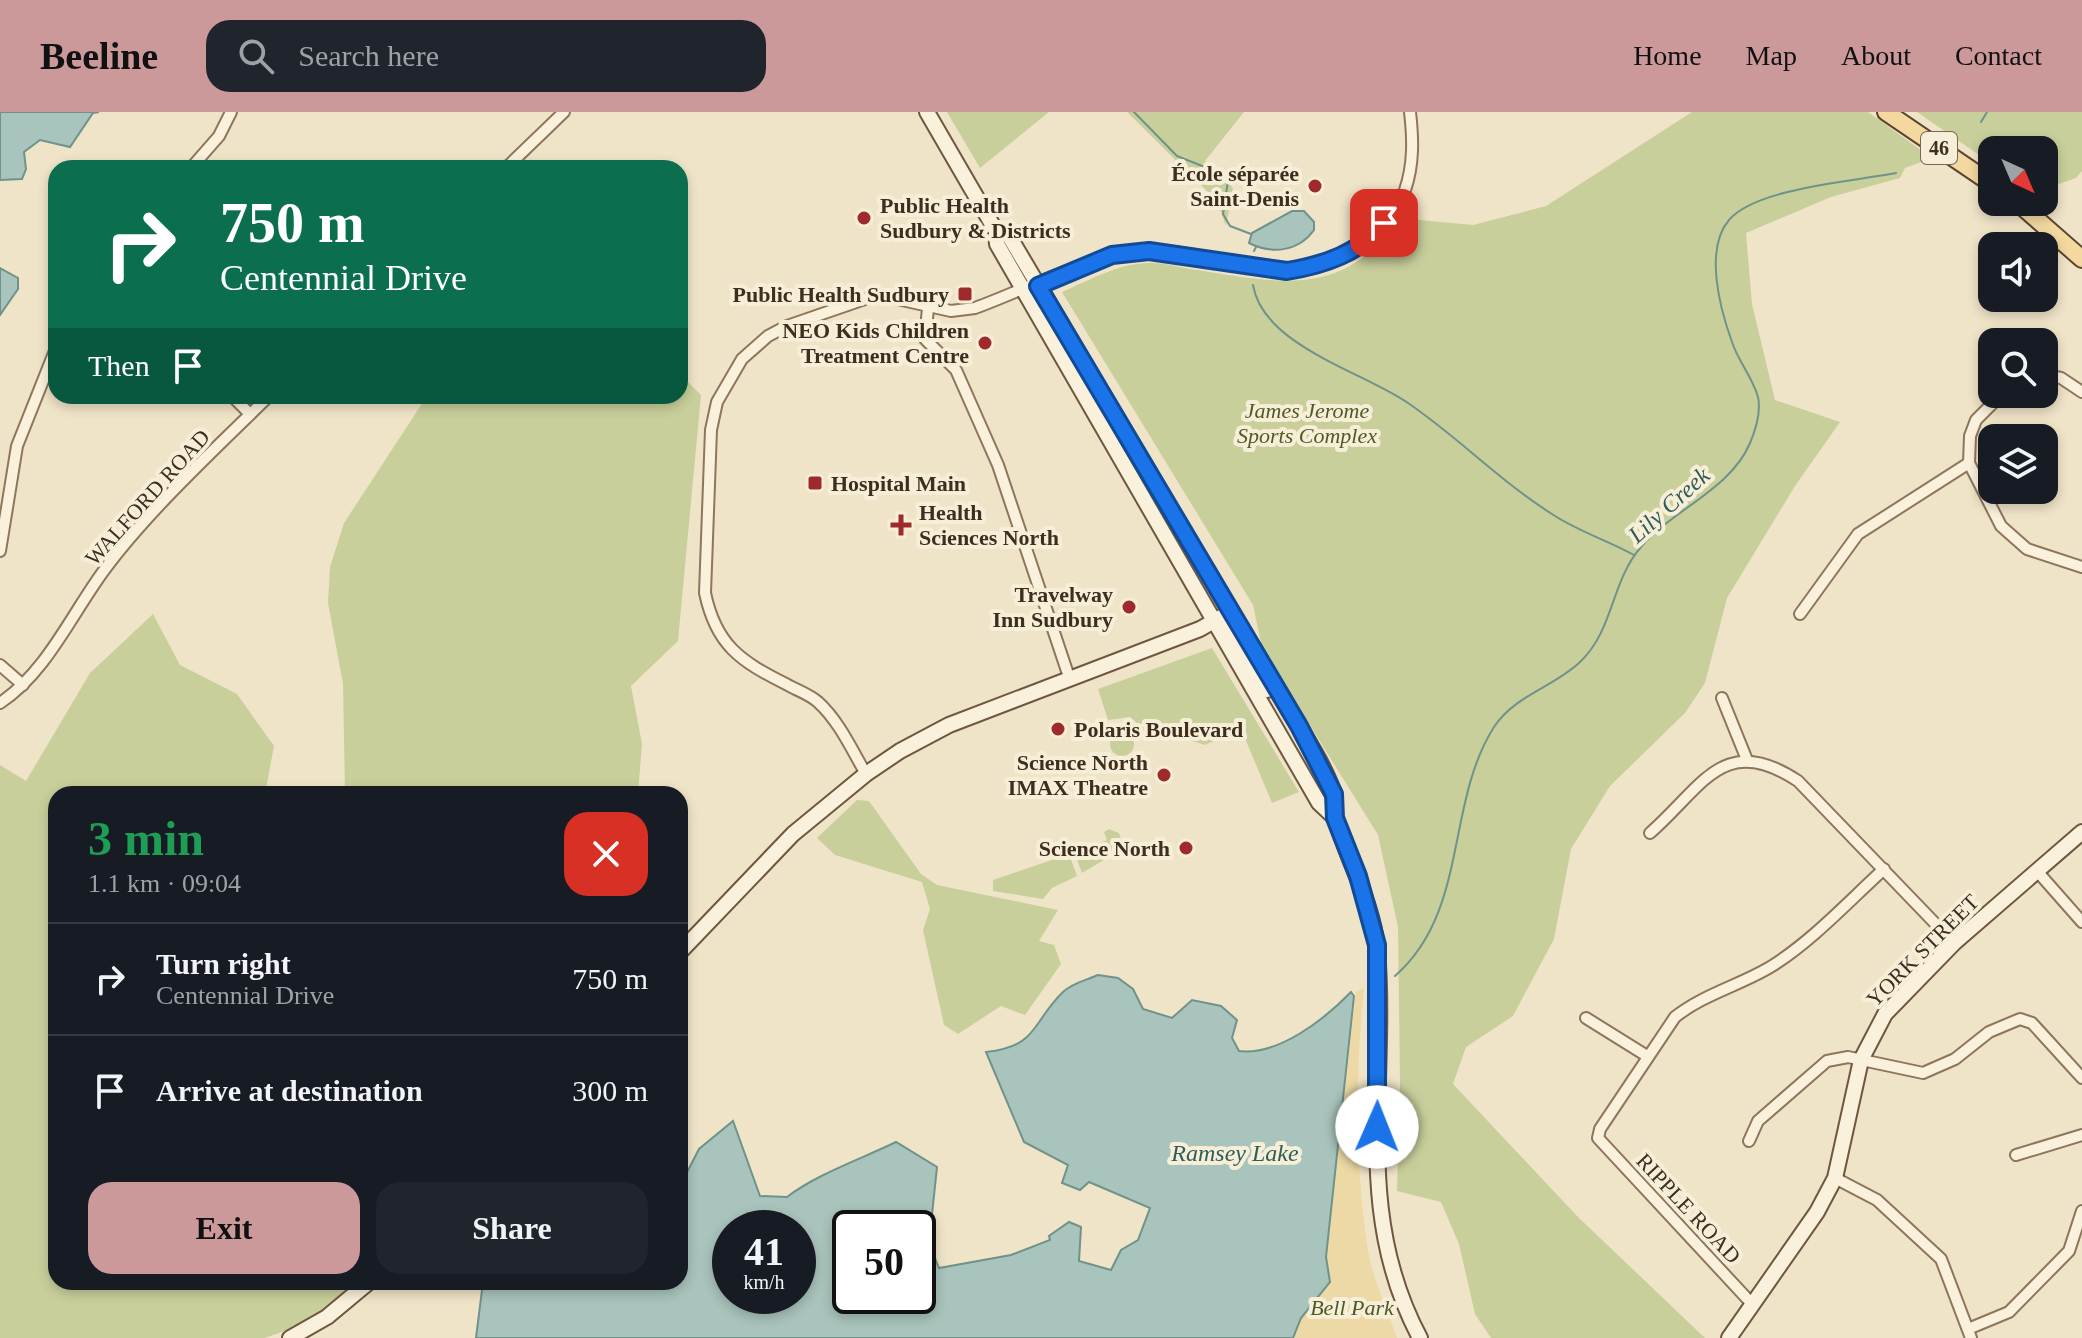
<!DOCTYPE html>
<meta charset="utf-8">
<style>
body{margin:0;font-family:Georgia,serif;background:#20242c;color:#f1f3f6;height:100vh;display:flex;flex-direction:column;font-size:30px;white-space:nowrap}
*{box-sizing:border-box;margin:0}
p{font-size:26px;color:#9ea1a6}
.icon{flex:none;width:44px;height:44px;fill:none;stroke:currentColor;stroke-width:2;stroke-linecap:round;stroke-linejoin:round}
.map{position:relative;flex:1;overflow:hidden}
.details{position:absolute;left:48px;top:674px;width:640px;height:504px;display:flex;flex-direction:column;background:#171b24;border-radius:24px;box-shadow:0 4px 12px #0003}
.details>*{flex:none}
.hud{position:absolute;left:48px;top:48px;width:640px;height:244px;border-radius:24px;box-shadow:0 4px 12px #0003;background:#0b6e4f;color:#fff;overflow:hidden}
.needle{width:52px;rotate:136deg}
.fabs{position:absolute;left:1978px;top:24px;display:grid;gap:16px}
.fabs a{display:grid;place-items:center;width:80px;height:80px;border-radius:16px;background:#171b24;box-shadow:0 4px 12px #0003;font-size:40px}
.speed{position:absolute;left:712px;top:1098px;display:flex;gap:16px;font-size:40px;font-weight:700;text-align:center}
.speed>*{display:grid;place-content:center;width:104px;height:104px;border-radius:50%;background:#171b24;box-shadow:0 4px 12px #0003;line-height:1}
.speed small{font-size:20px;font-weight:400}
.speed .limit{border:4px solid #111;border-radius:12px;background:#fff;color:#111}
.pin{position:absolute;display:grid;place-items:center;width:68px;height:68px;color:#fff;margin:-34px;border-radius:16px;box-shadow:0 4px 12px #0006}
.me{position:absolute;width:88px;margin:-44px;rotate:1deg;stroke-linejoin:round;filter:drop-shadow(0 0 6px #0008)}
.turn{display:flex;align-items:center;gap:28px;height:168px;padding:0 40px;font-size:36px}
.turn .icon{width:104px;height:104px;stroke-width:2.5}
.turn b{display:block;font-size:56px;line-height:68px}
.then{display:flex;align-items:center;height:76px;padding:0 40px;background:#0003;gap:16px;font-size:30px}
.round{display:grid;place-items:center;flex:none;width:84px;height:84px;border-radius:24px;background:#20242c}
.summary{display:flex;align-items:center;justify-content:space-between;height:136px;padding:0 40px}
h1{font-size:48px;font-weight:800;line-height:60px;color:#1e9e55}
.button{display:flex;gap:16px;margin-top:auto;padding:16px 40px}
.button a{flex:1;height:92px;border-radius:24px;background:#cc999b;color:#111;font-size:32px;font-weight:800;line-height:92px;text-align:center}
.button a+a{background:#20242c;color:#f1f3f6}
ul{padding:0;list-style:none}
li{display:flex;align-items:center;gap:24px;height:112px;padding:0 40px;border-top:2px solid #363941}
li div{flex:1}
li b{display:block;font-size:30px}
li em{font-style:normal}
header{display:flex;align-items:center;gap:48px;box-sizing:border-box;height:112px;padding:0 40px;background:#cc999b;color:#111}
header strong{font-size:38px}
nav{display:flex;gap:44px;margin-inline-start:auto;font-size:28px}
.search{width:560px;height:72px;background:#20242c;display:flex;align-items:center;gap:20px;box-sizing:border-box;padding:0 28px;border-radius:24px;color:#9ea1a6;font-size:30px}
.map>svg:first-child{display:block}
.green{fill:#c9cf9b}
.sand{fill:#ecd9a5}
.water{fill:#a9c4bc;stroke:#6f938a;stroke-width:2;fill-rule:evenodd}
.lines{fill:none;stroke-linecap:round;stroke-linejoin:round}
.stream{stroke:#6f938a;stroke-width:2}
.street-casing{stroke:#8d765c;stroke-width:14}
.secondary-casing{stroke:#6f573f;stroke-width:18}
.primary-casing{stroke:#5b4430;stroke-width:20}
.street{stroke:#faf1dc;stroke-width:10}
.secondary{stroke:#faf1dc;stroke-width:14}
.primary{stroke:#f3d9a0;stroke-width:16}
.route-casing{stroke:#114b97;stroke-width:20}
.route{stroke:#1a73e8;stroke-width:14}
.poi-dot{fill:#9e2a2b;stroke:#f7eed8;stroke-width:3}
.labels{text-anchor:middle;stroke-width:8;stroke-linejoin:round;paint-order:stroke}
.shield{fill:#f7eed8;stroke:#756857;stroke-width:2}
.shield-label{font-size:20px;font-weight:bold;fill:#3d2e20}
.poi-label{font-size:22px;font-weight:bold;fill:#3d2e20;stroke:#f7eed8;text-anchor:end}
.park-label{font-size:22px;font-style:italic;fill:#4d5a26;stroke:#f7eed8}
.street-label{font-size:22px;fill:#3d2e20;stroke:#f7eed8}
.water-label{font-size:24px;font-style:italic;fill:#2f5d5a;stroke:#f7eed8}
</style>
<header>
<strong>Beeline</strong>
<div class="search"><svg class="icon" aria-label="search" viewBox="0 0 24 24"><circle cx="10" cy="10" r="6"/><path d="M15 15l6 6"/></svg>Search here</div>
<nav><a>Home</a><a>Map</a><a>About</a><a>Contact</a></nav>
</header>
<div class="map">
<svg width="2082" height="1226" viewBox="0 0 2082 1226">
<rect width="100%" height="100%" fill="#f0e4c8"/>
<!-- green -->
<g class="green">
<polygon points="947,0 1049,0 980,56"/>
<polygon points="1127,0 1244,0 1205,49 1223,60 1233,77 1226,114 1217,89"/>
<path d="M1692,0H1868L1932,46L1905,56L1900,66L1831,85L1746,121L1752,192L1775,288L1840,310L1795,374L1727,486L1705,571L1685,601L1610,674L1571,737L1554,827L1513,904L1466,935L1453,972L1578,1105L1705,1226H1491L1475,1202L1459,1132L1441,1090L1397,1079L1400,971L1398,815L1378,723L1262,536L1253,493L1062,180C1090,168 1119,151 1149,151C1164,150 1182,156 1197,158C1281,171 1345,187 1398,106L1473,113L1546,94Z"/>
<polygon points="1917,0 2082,0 2082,59 2076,66 2044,77 2044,38 1992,38 1992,52"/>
<polygon points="680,262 701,283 678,529 631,574 642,632 638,682 345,682 343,572 328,491 330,455 344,411 427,284 680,284"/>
<polygon points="153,502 180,553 237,582 274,634 265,682 56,682 56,1170 360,1170 312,1209 265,1226 0,1226 0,653 26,669 90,561"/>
<polygon points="1212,536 1299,680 1272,691 1241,617 1205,633 1164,620 1148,621 1130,605 1108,608 1098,577"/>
<circle cx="1122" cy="632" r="12"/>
<polygon points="857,688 869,689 921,762 937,773 1058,798 1039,829 1054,833 1061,852 1025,903 1001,894 958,922 944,913 923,818 930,797 922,770 835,743 817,726"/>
<polygon points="1109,717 1119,721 1124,736 1082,761 1074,740 1107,728 1104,720"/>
<polygon points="1069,742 1077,764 1052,776 1043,787 993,779 993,768"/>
</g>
<!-- sand -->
<path class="sand" d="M1364,876C1355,961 1355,1054 1368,1139C1373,1168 1388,1198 1397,1226H1293L1301,1206L1330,1170L1326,1145L1356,880Z"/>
<!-- water -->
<g class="water">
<polygon points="0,0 99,0 93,1 70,35 40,28 24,40 26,57 22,67 0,68"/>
<path d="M1292,99H1304L1314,110V118C1299,139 1273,143 1249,131L1252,121Z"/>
<polygon points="0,156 18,166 18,177 0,203"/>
<path d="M1098,863L1118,866L1133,877L1143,897L1172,906L1192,888L1221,894L1237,908L1232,926L1239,939C1278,944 1325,907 1351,880L1354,884L1326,1145L1330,1170L1301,1206L1293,1226H476L483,1170H680V1074L699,1037L733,1009L760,1084L787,1085C817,1062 861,1047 896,1030L937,1055L929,1131L939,1156L1011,1143L1050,1128L1049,1124L1069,1110L1081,1115L1079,1149L1111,1158L1121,1138L1138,1128L1150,1096L1089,1070L1080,1078L1062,1071L1068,1053L1024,1030L986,940C1039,934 1031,911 1063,880C1072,871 1087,868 1098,863ZM730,1116H798V1184H730ZM850,1116H918V1184H850Z"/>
</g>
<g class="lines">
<!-- stream -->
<g class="stream">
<polyline points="1134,0 1177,44 1220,61 1228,69 1223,102 1230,114 1251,122"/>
<polyline points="1981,10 1987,0"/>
<polyline points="1254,139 1256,135"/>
<path d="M1253,173C1263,234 1364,260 1408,291C1458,325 1501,370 1552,402C1577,419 1607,428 1634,443"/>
<path d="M1395,864C1469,799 1445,692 1494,615C1515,583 1554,575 1580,550C1614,518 1611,469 1641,435C1672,398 1731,377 1750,331C1756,317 1761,300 1758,285C1753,266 1738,249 1732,230C1720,197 1704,137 1729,108C1756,76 1855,69 1896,61"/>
</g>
<!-- street casing -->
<g class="street-casing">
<g id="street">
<polyline points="191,56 219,24 231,0"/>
<polyline points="506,56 564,0"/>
<polyline points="928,196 925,227 956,258 998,353 1070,568"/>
<polyline points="2044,263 2061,266 2082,280"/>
<polyline points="2002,282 1976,308 1970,324 1969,351 2001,414 2027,437 2082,455"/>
<polyline points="232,284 250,302"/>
<polyline points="0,439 17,334 56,236"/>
<polyline points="1800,502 1858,422 1969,351"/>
<polyline points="0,553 23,573"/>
<polyline points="1722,586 1747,648"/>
<path d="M0,591C47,560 72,501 105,457C148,399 217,335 269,284"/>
<path d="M866,662C852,638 839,609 818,590C809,582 796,578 786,572C740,549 716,533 705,481L711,318L717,290L742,247L768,224L787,214L868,186L884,184L951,199L975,196C1025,178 1097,140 1147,139C1193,137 1239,158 1285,159C1334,160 1387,123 1405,78C1414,52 1413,26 1410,0"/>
<path d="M1650,721C1702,676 1723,619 1798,669L1954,831"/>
<polyline points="2037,759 2082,810"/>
<polyline points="1586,906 1647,944"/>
<polyline points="1749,1029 1758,1009 1827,949 1848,945 1923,961 1955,947 1989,920 2020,907 2032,911 2082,966"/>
<polyline points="2016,1043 2082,1023"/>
<polyline points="1835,1066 1877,1088 1941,1147 1971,1226"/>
<path d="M1753,1193L1598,1026L1600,1017L1675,905C1704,882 1741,873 1772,854C1813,828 1848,790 1884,757"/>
<polyline points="1968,1217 2009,1200 2069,1139 2082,1099"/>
</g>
</g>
<!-- secondary casing -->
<g class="secondary-casing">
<g id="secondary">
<polyline points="927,0 996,119 997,132 1319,691 1335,706"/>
<path d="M996,119L1009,124L1299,614C1311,634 1325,656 1333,679C1336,688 1333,699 1336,709C1349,751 1373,792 1377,837C1388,973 1352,1099 1420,1226"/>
<polyline points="1219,512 1233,522 1267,578"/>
<polyline points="680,840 793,722 866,662 900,639 949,613 1200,517 1221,505"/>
<polyline points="290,1226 327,1205 369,1170"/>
<polyline points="1729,1226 1817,1100 1835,1066 1861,948 1885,902 1954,831 2082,720"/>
</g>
</g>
<!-- primary casing -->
<g class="primary-casing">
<g id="primary">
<polyline points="1886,0 1992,72"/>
<polyline points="2017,90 2082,147"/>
</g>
</g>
<!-- street -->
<use href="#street" class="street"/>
<!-- secondary -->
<use href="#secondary" class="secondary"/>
<!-- primary -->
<use href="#primary" class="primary"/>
</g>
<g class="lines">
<!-- route casing -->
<g class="route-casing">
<path id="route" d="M1377,1015V833L1358,764L1335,706L1334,682L1299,614L1038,174L1112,143L1149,139L1287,159C1324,153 1360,141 1384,111"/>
</g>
<!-- route -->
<use href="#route" class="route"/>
</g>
<!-- markers -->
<g class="poi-dot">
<circle cx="1315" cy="74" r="8"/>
<circle cx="864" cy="106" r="8"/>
<rect x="957" y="174" width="16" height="16" rx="4"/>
<circle cx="985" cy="231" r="8"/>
<rect x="807" y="363" width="16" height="16" rx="4"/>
<path d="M897 401h8v8h8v8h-8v8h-8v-8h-8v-8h8z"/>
<circle cx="1129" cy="495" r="8"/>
<circle cx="1058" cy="617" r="8"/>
<circle cx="1164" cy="663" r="8"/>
<circle cx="1186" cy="736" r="8"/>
</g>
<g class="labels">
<!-- shield labels -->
<rect class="shield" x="1921" y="20" width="36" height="32" rx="6"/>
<g class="shield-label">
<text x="1939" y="43">46</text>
</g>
<!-- poi labels -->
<g class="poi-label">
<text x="1299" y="69">École séparée<tspan x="1299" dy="25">Saint-Denis</tspan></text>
<text x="880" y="101" text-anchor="start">Public Health<tspan x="880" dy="25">Sudbury &amp; Districts</tspan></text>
<text x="949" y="190">Public Health Sudbury</text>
<text x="969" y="226">NEO Kids Children<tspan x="969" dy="25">Treatment Centre</tspan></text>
<text x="831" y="379" text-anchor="start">Hospital Main</text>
<text x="919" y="408" text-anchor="start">Health<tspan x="919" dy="25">Sciences North</tspan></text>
<text x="1113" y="490">Travelway<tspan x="1113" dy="25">Inn Sudbury</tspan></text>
<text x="1074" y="625" text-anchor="start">Polaris Boulevard</text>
<text x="1148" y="658">Science North<tspan x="1148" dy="25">IMAX Theatre</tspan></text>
<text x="1170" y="744">Science North</text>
</g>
<!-- park labels -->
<g class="park-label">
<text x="1307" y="306">James Jerome<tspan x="1307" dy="25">Sports Complex</tspan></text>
<text x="1352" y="1203">Bell Park</text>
</g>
<!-- street labels -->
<g class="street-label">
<text transform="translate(147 385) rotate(-48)" y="8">WALFORD ROAD</text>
<text transform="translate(1922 838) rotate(-45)" y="8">YORK STREET</text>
<text transform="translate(1689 1096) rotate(47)" y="8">RIPPLE ROAD</text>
</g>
<!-- water labels -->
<g class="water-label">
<text transform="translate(1669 393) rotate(-42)" y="8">Lily Creek</text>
<text x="1235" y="1049">Ramsey Lake</text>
</g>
</g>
</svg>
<div class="fabs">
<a><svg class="needle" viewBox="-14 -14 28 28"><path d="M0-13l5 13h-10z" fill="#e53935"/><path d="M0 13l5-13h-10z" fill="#9ea1a6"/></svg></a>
<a><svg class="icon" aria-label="sound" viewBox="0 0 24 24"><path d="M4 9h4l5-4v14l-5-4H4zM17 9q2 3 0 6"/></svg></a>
<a><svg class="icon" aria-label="search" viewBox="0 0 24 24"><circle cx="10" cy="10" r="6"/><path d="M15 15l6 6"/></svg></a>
<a><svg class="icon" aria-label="layers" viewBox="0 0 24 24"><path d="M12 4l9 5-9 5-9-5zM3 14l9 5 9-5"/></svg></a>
</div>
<div class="speed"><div>41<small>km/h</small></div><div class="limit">50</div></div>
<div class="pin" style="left:1384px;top:111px;background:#d93025"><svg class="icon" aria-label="arrive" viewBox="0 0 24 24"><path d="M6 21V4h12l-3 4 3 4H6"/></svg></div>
<svg class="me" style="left:1377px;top:1015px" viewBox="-20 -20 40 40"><circle r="19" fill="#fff"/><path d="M0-13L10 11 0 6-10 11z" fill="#1a73e8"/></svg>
<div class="hud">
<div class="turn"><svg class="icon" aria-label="right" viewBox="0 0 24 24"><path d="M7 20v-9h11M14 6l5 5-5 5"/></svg><div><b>750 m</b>Centennial Drive</div></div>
<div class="then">Then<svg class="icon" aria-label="arrive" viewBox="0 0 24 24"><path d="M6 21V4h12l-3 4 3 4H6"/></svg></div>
</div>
<section class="details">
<div class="summary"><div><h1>3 min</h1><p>1.1 km · 09:04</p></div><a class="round" style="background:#d93025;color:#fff"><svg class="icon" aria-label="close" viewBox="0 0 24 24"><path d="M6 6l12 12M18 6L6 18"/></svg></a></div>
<ul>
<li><svg class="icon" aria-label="right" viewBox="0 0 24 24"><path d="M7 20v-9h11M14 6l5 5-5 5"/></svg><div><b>Turn right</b><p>Centennial Drive</p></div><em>750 m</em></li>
<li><svg class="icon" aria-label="arrive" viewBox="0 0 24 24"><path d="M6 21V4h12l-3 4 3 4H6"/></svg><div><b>Arrive at destination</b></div><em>300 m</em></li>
</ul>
<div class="button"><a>Exit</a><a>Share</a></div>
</section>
</div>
